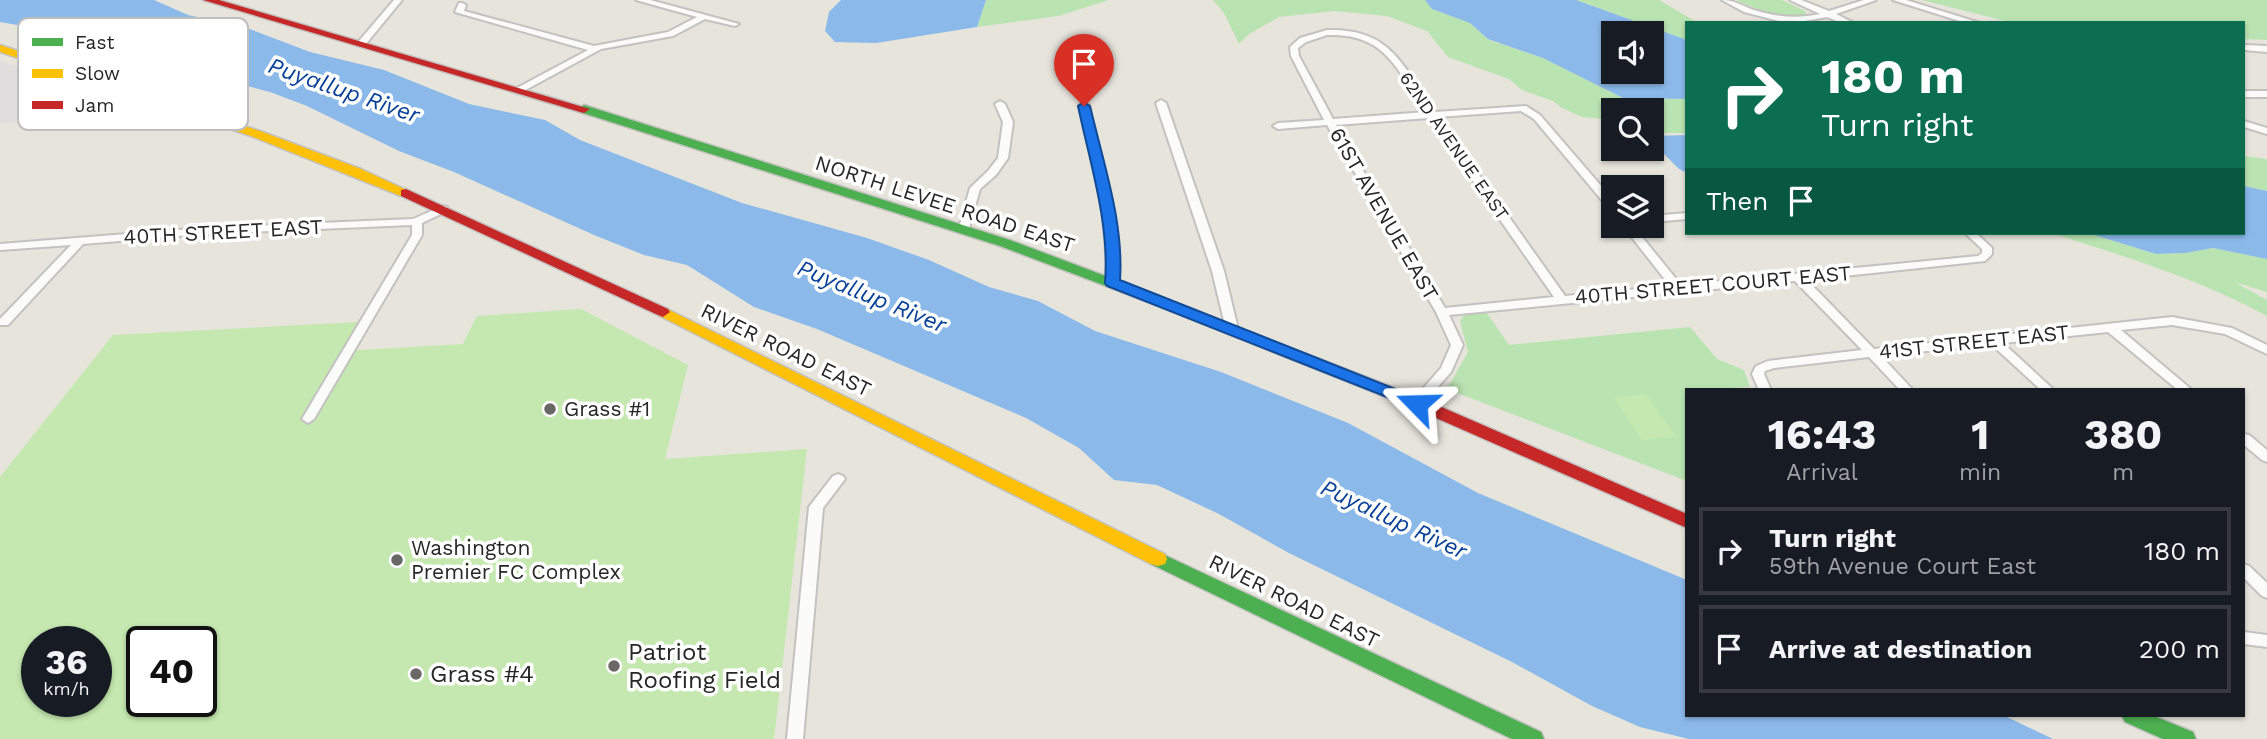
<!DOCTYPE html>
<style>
body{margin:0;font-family:"Work Sans",sans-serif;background:#20242c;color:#f1f3f6;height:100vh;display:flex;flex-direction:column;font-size:26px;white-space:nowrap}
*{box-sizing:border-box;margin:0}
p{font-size:23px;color:#9ea1a6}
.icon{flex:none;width:38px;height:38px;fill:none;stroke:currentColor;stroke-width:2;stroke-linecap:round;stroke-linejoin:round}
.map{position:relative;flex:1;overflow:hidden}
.side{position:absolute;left:1685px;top:388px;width:560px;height:329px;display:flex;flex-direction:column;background:#171b24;border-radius:0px;box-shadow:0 2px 5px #0004}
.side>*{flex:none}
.hud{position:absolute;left:1685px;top:21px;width:560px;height:214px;border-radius:0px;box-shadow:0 2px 5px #0004;background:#0b6e4f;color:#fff;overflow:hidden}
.fabs{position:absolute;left:1601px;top:21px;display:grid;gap:14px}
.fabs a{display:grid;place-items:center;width:63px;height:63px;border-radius:0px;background:#171b24;box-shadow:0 2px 5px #0004;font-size:35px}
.speed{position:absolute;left:21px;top:626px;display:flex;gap:14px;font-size:35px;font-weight:700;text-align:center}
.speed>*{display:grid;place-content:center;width:91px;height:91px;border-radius:50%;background:#171b24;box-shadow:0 2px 5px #0004;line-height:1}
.speed small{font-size:18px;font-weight:400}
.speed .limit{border:4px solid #111;border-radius:10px;background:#fff;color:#111}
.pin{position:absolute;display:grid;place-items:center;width:60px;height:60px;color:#fff;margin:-72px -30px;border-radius:50% 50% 50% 0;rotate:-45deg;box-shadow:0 0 7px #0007}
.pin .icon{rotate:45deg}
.me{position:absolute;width:77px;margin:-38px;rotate:292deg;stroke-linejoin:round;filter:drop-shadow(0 0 5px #0008)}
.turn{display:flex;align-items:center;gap:24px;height:147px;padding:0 21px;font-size:32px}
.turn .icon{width:91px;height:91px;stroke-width:2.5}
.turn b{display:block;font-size:49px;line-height:60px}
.then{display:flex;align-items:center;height:66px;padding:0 21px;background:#0003;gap:14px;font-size:26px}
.eta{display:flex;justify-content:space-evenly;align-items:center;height:119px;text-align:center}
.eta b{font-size:42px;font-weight:700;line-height:49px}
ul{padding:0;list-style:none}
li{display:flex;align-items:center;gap:21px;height:88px;margin:0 14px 10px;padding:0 7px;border:4px solid #363941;border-radius:0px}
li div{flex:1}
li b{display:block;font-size:26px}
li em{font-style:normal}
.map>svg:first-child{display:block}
.industrial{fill:#e1dddf}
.green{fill:#bae3b2}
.pitch{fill:#c4e8af;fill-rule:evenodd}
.water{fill:#8bb9ea;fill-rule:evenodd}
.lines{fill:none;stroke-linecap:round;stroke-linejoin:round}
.street-casing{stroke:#c3c2c1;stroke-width:4}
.fast-casing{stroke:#c3c2c1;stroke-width:3}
.slow-casing{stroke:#c3c2c1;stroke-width:3}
.jam-casing{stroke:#c3c2c1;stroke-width:3}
.street{fill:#fbfbfa;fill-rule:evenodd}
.fast{fill:#4caf50;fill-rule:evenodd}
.slow{fill:#ffc107;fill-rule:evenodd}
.jam{fill:#c62828;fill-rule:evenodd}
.route{fill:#1a73e8;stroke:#114b97;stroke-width:2}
.poi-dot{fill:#696865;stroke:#fff;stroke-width:2.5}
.labels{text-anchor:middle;stroke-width:7;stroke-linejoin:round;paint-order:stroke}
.far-street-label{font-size:18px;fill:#262626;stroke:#fff}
.street-label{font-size:21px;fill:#262626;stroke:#fff}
.poi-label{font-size:21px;fill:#262626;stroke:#fff;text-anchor:start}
.water-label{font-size:23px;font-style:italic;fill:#094198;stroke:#fff}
.near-poi-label{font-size:24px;fill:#262626;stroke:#fff;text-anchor:start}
.key{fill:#fff;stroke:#bebebe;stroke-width:2}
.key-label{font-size:19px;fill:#262626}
</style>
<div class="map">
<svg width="2267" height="739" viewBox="0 0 2267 739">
<rect width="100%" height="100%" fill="#e6e4db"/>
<!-- industrial -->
<polygon class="industrial" points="0,61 156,114 0,123"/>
<!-- green -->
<g class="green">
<polygon points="986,0 1109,0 1058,16 977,27"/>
<polygon points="1213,0 1425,0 1432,9 1470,23 1489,40 1543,58 1623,98 1687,99 1687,133 1652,133 1652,110 1614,110 1613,120 1582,117 1562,108 1553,101 1522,90 1509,79 1448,57 1427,31 1387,16 1334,11 1279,17 1249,34 1239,44 1224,13"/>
<polygon points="1576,0 1659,0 1698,23 1687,23 1687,40"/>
<path d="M1736,0H1782L1805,11L1807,14C1781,20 1759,10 1736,0Z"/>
<polygon points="1922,0 2267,0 2267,40 2244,39 2244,23 2013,23"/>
<polygon points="2244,156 2267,159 2267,191 2244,186"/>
<path d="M2052,233H2088L2156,254L2185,253L2213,248L2267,259V292L2234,282L2267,300V316C2195,277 2128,258 2052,233Z"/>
<polygon points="1486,312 1509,345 1690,327 1717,359 1744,370 1750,387 1687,390 1687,481 1447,389 1468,352 1460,321 1464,315"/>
</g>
<!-- pitch -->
<g class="pitch">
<path d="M581,309L688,365L665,459L807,449L774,739H0V477L113,335L360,322L343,351L463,344L477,316ZM37,642H96V702H37ZM142,642H201V702H142Z"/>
<polygon points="1646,394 1677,437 1642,440 1613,397"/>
</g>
<!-- water -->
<g class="water">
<polygon points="0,0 154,0 188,15 247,28 310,52 384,70 469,104 545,120 580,140 742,203 867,238 929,260 989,287 1038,301 1095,331 1221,372 1348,423 1478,493 1687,580 1687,716 2005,716 2053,739 1689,739 1640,727 1592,706 1512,662 1289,553 1219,514 1157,485 1114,480 1079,448 1026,418 817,329 754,307 687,265 644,255 594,235 454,172 399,151 307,106 270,92 217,78 172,61 107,47 69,34 0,22"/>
<polygon points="841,0 986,0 977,27 876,43 835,42 825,31 829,12"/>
<path d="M1425,0H1576L1687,40V99L1623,98L1543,58L1488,39L1470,23L1432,9ZM1652,33V72H1614V33Z"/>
<polygon points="1687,135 1687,173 1679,169 1652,142 1652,136"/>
<polygon points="2244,186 2267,191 2267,259 2213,248 2185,253 2156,254 2088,233 2244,233"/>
</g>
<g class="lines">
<!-- street casing -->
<g class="street-casing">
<g id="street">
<polygon points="394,0 402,0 365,45 359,45 359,41"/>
<polygon points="636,0 650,0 739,24 735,26 705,19 673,36 601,49 520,93 517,92 517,88 588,50 455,12 459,3 462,3 466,5 464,11 594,46 668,32 697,17"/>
<path d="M1722,0C1734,0 1742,6 1754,10C1776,17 1797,19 1820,14L1790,0H1801L1829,11L1864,0H1876L1836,14L1854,23H1842L1827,17L1799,22H1783L1744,12Z"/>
<polygon points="1893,0 1906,0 1980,23 1966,23"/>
<path d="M1327,30C1391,28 1402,65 1435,112L1526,106L1540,115L1614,201V211L1610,210L1534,119L1521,111L1438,117L1565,296L1670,286L1623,226H1633L1681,285L1978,256L1982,253V249L1965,233H1976L1992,248V254L1985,261L1807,280L1874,349L2172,317L2232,328L2267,345V354L2225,334L2172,325L2121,330L2192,390H2178L2108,332L2003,343L2054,390H2041L1991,344L1881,356L1913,390H1900L1869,357L1774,368L1765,371L1764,374L1771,390H1759L1752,374L1756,366L1768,361L1862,350L1795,281L1449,315L1463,345L1451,372L1421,406H1413L1411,403L1413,400L1441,368L1451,345L1436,312L1327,125L1278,129L1273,126L1278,123L1324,120L1291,56L1290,47L1300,38ZM1327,35C1386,33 1396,69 1426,112L1333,119L1299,56L1298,48L1306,42ZM1429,118L1554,297L1445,308L1336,125Z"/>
<polygon points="2244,45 2267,46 2267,52 2244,50"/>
<rect x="2244" y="91" width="23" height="6"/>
<polygon points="1161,100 1166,103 1224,271 1238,329 1236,332 1232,333 1226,329 1212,271 1156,103"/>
<polygon points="1000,101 1005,104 1013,122 1008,158 996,175 980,189 969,228 964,231 960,230 959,228 970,188 988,171 998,158 1003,122 995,104"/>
<path d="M1084,102L1089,105C1103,164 1119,222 1118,283L1112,286L1106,283C1109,222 1093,164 1079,105Z"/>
<polygon points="2244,121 2267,128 2267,134 2244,127"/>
<polygon points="443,206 447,207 447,211 422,223 422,235 314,419 308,423 302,419 412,235 412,225 203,234 83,244 8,325 0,325 0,319 71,245 0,250 0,244 203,228 413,219"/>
<polygon points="1687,213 1687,219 1652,222 1652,216"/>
<polygon points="2244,434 2249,435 2267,450 2267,462 2262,460 2244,445"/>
<polygon points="838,474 843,476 845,479 823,508 803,739 787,739 809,507 833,476"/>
<polygon points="2244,564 2249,566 2267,583 2267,598 2262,596 2244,578"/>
<polygon points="2244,632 2267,635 2267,647 2244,644"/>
</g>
</g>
<!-- fast casing -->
<g class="fast-casing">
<g id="fast">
<polygon points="584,105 1010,240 1161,297 1163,300 1156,304 1151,303 1000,246 580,112 578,109"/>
<polygon points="1158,552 1541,732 1544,739 1512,739 1151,564 1149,559 1151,554"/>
<polygon points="2122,716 2154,716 2193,732 2196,739 2163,739 2125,722"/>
</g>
</g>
<!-- slow casing -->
<g class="slow-casing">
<g id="slow">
<polygon points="0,45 260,131 361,169 413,193 411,196 401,196 251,136 0,52"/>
<polygon points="663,307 1165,554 1167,559 1165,564 1158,566 1151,564 658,315 656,312 658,309"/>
</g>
</g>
<!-- jam casing -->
<g class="jam-casing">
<g id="jam">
<polygon points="203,0 219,0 590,109 584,113 580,112"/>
<polygon points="406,189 668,309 670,312 663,317 658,315 401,196 401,190"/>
<polygon points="1156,296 1423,399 1687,514 1687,528 1411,407 1151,303 1149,300"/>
</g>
</g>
<!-- street -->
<use href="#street" class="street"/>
<!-- fast -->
<use href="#fast" class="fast"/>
<!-- slow -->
<use href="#slow" class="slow"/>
<!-- jam -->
<use href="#jam" class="jam"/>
</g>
<!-- route -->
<path class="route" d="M1084,102L1090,106C1103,162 1124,222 1120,280L1423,400L1426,404L1423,407H1412L1107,286L1105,283C1110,224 1090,163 1078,106Z"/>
<!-- markers -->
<g class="poi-dot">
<circle cx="550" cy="409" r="7"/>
<circle cx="397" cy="560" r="7"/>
<circle cx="614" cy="666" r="7"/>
<circle cx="416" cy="674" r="7"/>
</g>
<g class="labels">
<!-- far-street labels -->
<g class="far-street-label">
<text transform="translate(1454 146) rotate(55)" y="6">62ND AVENUE EAST</text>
</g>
<!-- street labels -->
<g class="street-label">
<text transform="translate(945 204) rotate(18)" y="7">NORTH LEVEE ROAD EAST</text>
<text transform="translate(1384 214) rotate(60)" y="7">61ST AVENUE EAST</text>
<text transform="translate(223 232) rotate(-3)" y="7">40TH STREET EAST</text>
<text transform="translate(1713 285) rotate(-5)" y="7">40TH STREET COURT EAST</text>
<text transform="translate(1974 342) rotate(-6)" y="7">41ST STREET EAST</text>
<text transform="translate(786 350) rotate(26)" y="7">RIVER ROAD EAST</text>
<text transform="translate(1294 601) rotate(26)" y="7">RIVER ROAD EAST</text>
</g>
<!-- poi labels -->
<g class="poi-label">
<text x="564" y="416">Grass #1</text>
<text x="411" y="555">Washington<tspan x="411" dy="24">Premier FC Complex</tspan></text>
</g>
<!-- water labels -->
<g class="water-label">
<text transform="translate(344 90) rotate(19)" y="8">Puyallup River</text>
<text transform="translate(872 296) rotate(22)" y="8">Puyallup River</text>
<text transform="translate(1394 519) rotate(25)" y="8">Puyallup River</text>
</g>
<!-- near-poi labels -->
<g class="near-poi-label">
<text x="628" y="660">Patriot<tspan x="628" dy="28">Roofing Field</tspan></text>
<text x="430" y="682">Grass #4</text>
</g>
</g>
<!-- legend -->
<rect x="18" y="18" width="230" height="112" rx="10" class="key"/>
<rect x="32" y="38" width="31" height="8" fill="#4caf50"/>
<rect x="32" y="69" width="31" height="9" fill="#ffc107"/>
<rect x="32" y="101" width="31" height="8" fill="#c62828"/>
<g class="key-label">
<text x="75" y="49">Fast</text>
<text x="75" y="80">Slow</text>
<text x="75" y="112">Jam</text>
</g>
</svg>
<div class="fabs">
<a><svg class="icon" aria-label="sound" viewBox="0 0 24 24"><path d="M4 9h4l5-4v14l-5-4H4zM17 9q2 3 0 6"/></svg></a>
<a><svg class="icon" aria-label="search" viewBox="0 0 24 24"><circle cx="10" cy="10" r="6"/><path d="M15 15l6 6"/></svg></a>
<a><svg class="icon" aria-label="layers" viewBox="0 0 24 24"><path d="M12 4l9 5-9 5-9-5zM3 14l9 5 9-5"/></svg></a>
</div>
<div class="speed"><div>36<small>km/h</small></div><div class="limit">40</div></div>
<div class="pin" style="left:1084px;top:106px;background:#d93025"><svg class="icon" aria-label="arrive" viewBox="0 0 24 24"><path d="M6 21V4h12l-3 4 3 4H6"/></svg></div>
<svg class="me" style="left:1417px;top:404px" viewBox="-20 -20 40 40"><path d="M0-17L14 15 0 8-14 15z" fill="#1a73e8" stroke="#fff" stroke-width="4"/></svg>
<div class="hud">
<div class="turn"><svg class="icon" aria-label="right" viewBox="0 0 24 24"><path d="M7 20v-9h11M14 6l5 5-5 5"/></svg><div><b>180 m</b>Turn right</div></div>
<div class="then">Then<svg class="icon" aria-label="arrive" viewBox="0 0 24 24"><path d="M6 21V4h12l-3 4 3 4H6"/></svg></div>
</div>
<section class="side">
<div class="eta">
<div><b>16:43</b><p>Arrival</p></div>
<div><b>1</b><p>min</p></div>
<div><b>380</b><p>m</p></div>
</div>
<ul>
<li><svg class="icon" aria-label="right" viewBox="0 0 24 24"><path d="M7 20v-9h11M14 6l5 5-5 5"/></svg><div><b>Turn right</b><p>59th Avenue Court East</p></div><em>180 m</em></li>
<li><svg class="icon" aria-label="arrive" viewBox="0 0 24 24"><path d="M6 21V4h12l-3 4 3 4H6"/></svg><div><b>Arrive at destination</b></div><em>200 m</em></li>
</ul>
</section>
</div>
